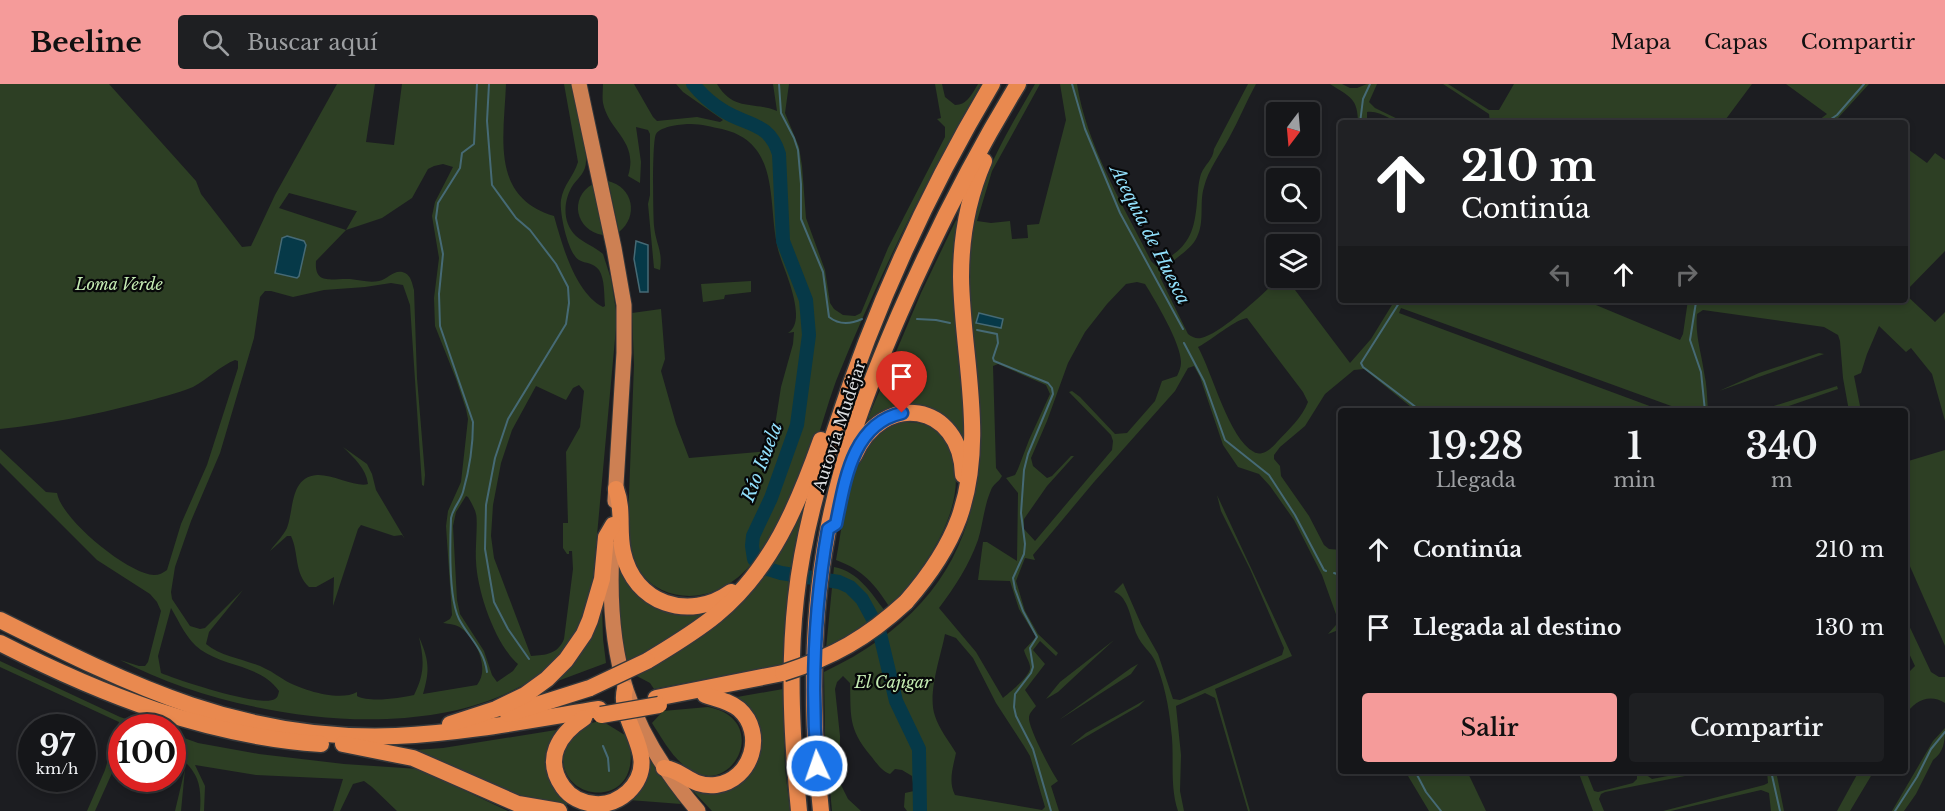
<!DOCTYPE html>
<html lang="es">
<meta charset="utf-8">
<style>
body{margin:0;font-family:"Libre Baskerville",serif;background:#1e1f22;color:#f1f3f6;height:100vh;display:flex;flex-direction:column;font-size:22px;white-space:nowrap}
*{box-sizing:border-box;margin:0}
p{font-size:20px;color:#9d9fa2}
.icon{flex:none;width:33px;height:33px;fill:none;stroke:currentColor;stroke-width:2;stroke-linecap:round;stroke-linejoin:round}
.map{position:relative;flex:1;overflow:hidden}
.side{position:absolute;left:1338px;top:324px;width:570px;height:366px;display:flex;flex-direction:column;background:#151619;border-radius:6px;box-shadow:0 3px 9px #0003,0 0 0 2px #343538}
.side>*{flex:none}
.top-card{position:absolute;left:1338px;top:36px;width:570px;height:183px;border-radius:6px;box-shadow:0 3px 9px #0003,0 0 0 2px #343538;background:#202124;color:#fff;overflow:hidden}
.needle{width:39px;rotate:196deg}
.fabs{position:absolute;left:1266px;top:18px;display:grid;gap:12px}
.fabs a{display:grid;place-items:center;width:54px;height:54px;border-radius:6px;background:#151619;box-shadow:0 3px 9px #0003,0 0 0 2px #343538;font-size:30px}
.speed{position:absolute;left:18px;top:630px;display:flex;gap:12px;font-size:30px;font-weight:700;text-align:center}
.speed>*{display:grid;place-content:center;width:78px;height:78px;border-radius:50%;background:#151619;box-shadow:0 3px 9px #0003,0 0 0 2px #343538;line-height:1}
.speed small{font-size:15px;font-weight:400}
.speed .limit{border:9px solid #d22;background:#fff;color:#111}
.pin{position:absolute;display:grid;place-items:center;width:51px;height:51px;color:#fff;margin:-62px -26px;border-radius:50% 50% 50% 0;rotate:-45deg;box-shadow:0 0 6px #0007}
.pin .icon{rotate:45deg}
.me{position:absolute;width:66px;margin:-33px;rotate:357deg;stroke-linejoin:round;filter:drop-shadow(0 0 4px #0008)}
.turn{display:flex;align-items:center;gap:21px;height:126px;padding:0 24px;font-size:27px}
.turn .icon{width:78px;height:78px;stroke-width:2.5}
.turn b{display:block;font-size:42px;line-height:51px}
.lanes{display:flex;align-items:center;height:57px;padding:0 24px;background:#0003;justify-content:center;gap:30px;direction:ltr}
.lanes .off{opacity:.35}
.eta{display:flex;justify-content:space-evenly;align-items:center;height:102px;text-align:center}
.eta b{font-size:36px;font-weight:600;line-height:42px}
.primary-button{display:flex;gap:12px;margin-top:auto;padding:12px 24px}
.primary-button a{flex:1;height:69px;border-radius:6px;background:#f59b9a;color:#111;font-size:24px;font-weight:600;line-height:69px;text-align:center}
.primary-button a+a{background:#1e1f22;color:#f1f3f6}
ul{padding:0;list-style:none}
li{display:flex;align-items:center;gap:18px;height:78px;padding:0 24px}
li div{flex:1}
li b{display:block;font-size:22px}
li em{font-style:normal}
header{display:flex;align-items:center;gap:36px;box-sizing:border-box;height:84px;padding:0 30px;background:#f59b9a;color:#111}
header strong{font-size:28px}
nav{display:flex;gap:33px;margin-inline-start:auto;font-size:21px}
.search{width:420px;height:54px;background:#1e1f22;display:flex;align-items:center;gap:15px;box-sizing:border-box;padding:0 21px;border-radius:6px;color:#9d9fa2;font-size:22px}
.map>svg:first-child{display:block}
.green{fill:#2d3f24;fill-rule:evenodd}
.water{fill:#063948;stroke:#466a75;stroke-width:1.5}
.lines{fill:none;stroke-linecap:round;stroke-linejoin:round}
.stream{stroke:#466a75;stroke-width:2}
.river{stroke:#063948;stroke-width:14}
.trunk-casing{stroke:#35373a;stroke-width:17}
.motorway-casing{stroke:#35373a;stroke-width:19}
.trunk{stroke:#cd8053;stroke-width:15}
.motorway{stroke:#e9894f;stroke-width:16}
.motorway-bridge-casing{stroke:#35373a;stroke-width:19;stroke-linecap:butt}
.motorway-bridge{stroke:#e9894f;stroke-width:16}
.route-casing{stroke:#114b97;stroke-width:15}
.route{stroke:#1a73e8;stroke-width:10}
.labels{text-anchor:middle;stroke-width:4.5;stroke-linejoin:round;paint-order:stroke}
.park-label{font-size:16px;font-style:italic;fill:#c5ecb3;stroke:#070809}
.street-label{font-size:16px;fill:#dbdddf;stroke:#070809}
.water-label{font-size:18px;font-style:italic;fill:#91dffb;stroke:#070809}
</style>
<header>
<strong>Beeline</strong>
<div class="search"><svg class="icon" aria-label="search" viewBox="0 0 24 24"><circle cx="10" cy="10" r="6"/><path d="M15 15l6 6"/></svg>Buscar aquí</div>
<nav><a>Mapa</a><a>Capas</a><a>Compartir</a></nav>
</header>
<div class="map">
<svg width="1945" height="727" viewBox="0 0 1945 727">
<rect width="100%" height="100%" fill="#1c1d21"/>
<!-- green -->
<g class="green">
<path d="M0,0H109L196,97L201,110L242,163L251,162L275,111L337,0H375L366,58L394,61L402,0H506C504,53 490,113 554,132C562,160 575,209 603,223L605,222C604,211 605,195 599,186C593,178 586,180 579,176C568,170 559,127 561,116C563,101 574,92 578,78L564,0H572C576,20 587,58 586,77C586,88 579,93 573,101C563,116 562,139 576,152C584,159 595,163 603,170L611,195L617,233L593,495C586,526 575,557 552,580C539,594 520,603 503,611C392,659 224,630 120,576L139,582H145L148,578L161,527L157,518L150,510L97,476L0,379V365L46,408L57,409C61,435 128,490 154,491C159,491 163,489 167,486L181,440L207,381L238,284V277L235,276C220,282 208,295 193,303C176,310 158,314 140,319C94,331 47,340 0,345ZM443,80L453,83L435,118L432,132L439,174L434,214L435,242L456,295L466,325L468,335L461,398L448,427L446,442L452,531L450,535L443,539C449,540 456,540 461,544C477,556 490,585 477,601L423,610C430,586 429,576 419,553C424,575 425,590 414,611C400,614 370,619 357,612V608C340,618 302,606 286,597C279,593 273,588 266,585C247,575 223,574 206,560L209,548L243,506L205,544L200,545L190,542L172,515L171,508L175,483L191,437L220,369L254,254L260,213L265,207H271L293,213L324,206L365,203L391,199L403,201L410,221L422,401L424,402L425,391L417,294L414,206C412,199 411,192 405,189C395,184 388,195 379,197C369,199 359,196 350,195C332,194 314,202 316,177L346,146L382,134L412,114L428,85L434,82ZM289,109L356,127H357L346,146L279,124ZM579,301L584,307L580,343L566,368L568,439H563V464L567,470H569V467H572L573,485L564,555C558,570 546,571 531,572L494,474L491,452L493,421L501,379L512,346L536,302L566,316L573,304ZM466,412L468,413C471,418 475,425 476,430C478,436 475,468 476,477C477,507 495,560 518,580L513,587L497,598L492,591L484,567L460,530L457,516L453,442L456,428ZM171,524C180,539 186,555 201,566C225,583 261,581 279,607C278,611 278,613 275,615C261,624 178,596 161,589L158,572Z"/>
<path d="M603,0H634L653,33L657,37L697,33L720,38L723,36L683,8L676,0H717C734,28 753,17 777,27L773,0H789L785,29L799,63L802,82L806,134L825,186L830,219L834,225L843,231L855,232L861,229L888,164L945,53V43L937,35L941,34L935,0H942L945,13L955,21C967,21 972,10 978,0H981C927,95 877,195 836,297C827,321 821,346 812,370C799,404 772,458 748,484C725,508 693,520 662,506C633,492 630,465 628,437L634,281L632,229L661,225L665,275L661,287L676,340L689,374L771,367L781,303L793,260L794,248L788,249C808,237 785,188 780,172C765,126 785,60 722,45C712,43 701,40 691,40C682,40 661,42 656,50C652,57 653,130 654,142C656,161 663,166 660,186L654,184L648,120L650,111V50L648,46L636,43L641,78L640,99L628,92C639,57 609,48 603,19C602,13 603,6 603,0Z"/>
<path d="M1035,0H1040L992,87L977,137L991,139L1010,137L1012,155L1028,154L1027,141L1039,140L1066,36L1060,0H1077C1087,63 1123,120 1151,177L1156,182C1186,164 1194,154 1197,118C1198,109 1198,99 1201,90C1205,80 1213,76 1214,65L1248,0H1256C1246,18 1239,36 1229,54C1221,69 1208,86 1204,103C1199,119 1205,137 1197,153C1189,170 1168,175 1160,193L1188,250C1192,253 1196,255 1201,254C1222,249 1264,209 1279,194H1286L1350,279L1371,255L1395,216H1584L1680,256L1683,250L1688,216H1905V210L1935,238L1945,228V337L1932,290L1911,264L1906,268L1879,242L1867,270L1861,289L1854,292L1861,327H1849L1843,294L1840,257L1838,251L1824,243L1703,226L1697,230C1695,251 1701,267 1704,288C1707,301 1707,314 1708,327H1685L1401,224L1399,229L1663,327H1416L1364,285L1354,286L1325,310L1305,342L1280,363L1274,371V375L1280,382L1281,392L1309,432L1324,461L1329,465L1341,466V476L1338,478L1341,488V545L1328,550L1336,541L1337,533L1322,491L1294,436L1270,402L1259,390L1238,383L1223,361L1200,293L1194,282L1188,284L1175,307L1094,398L1033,471L1035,476L1025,474L1016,497L1025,527L1038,550L1058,569L1056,572L1040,557L1033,566L1045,580L1025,606L1036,622C1033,626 1029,629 1029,634C1028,643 1052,689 1058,697L1051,702L1059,727H907L904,723L905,709L914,707L912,692L902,686L895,685L890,690C880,686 877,679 870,671C848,644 851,632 850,599L843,592L837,598L835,605L840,652L839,697L848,715L861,727H832L825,652L824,588C938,534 986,452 980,326C977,267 963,209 971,149C978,95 1008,47 1035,0ZM1137,198L1145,200C1155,216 1182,261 1181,279C1181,283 1179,288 1177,292L1162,297L1155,317L1127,349L1115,350L1080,313L1072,307L1069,308L1111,351L1113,357L1112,366L1035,457L1024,445V435L1047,402L1074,372H1071L1052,392L1047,394L1033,382L1031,374L1047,337L1068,279L1085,248L1107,220L1126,200ZM1247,234L1303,308L1308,318C1302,334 1288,346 1277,358C1272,364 1262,373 1254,368C1229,355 1212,288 1198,263C1214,255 1232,237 1247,234ZM998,280L1046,301L1050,310L1029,356L1018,385L1015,391L1006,394L1018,409L1017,477L987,458H983L978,496L1010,497L1019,525L1036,553L1024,566C1025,572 1031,579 1030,585C1028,594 1010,608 1003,614L976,568L939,524C955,503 969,481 978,456C983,440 984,422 991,406C993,400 999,398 1002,392L996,384L993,282ZM945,550L956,554L973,574L996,619L1024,662L1030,672L1045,723L1042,726L955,711C948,698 953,683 956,669C949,657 939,645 935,632C927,610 941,572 945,550Z"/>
<path d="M1330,0H1342L1350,4H1357L1367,0H1377L1369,18L1375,24L1406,39C1391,39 1382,26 1367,28V39H1358C1358,14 1350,13 1330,0Z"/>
<polygon points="1443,0 1448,0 1489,26 1499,26 1514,0 1752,0 1723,39 1490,39 1489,30"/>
<polygon points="1786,0 1869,0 1838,34 1841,39 1815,39 1827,30"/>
<polygon points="1905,63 1927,79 1935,69 1945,76 1945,167 1905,208"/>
<path d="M608,97C633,103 639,132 619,148Z"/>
<path d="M593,100L603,151C576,147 568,114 593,100Z"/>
<path d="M956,136L959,139L966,361C963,356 960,349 957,344C935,316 898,317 871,336L868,334L921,209Z"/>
<polygon points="751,197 751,208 725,211 724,215 703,218 701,200"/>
<polygon points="1819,269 1824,270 1719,307 1759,289"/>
<polygon points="1837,302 1838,305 1774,327 1758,327"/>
<path d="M902,338C926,338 940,342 950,365C973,420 924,485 890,524C875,500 863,486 836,476C845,430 848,352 902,338Z"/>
<path d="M343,363L367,380L372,390L376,406L405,455L402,451L394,452L361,441L358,445L333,522L334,493L316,503H309C294,489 299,469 291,452H287L270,467C275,460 283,452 287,444C294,425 290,393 317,391C332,390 358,404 368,400C366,384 354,374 343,363Z"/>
<polygon points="1945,366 1945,562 1905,471 1905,378"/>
<path d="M811,401C795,461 784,519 784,580L654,605L650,599L633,590L715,539Z"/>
<path d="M1217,411L1292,572L1215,605L1250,727H1248L1215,614L1205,609L1176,622L1181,671L1180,707L1184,727H1178C1169,701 1175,671 1171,645C1169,623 1164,598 1155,577C1151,568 1141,561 1137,551C1131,538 1129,512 1114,508L1123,499L1141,540L1158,570L1173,615L1180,616L1282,571L1284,564L1250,485L1221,427Z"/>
<polygon points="618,479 673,529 704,530 657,562 626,580 619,530"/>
<path d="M834,483C859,488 871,509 885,527L864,544L826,565Z"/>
<path d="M602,522L603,555L606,579L555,598C580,570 590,558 602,522Z"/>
<path d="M1905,533L1931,588L1939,593H1945V619C1929,609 1914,617 1905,632V592L1915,582L1905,561Z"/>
<polygon points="1114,556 1058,608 1046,615 1060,598"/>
<polygon points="0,577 120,633 152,643 122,644 121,669 95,727 87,727 105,686 119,638 0,583"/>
<polygon points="1138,580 1131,590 1059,636 1131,584"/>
<path d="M783,605L785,684L790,727H712L693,707C727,713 757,698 760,661C761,653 761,646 758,638C754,628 745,620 737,613Z"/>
<polygon points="1145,616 1139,622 1070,662 1086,649"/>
<path d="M708,623C772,635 733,714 690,686C673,675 663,656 652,639L663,627Z"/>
<path d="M602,637L628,653C647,724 564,722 563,675C563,667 565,660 571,654C581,644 588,638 602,637Z"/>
<path d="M1945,644C1945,657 1944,668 1933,676L1916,710L1904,727H1892L1933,657Z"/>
<path d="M556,646C540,672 544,698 568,719L567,721L520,714L414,669L416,666L443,664Z"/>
<path d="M173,650L198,659L259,670L344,680L419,685L508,727H397L372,703L364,697L353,700L340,727H333L343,695L256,691L195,681L205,702L204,727H200C202,697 197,686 173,668Z"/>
<polygon points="649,672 681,720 629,716 646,674"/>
<polygon points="185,685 181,727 175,727"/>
<polygon points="1405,687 1467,687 1486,727 1429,727"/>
<polygon points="1578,687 1586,687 1594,707 1598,708 1633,699 1637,695 1637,687 1641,687 1652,695 1694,687 1710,687 1605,708 1601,710 1599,715 1604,727 1593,727"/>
<polygon points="1767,687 1776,687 1784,727 1771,727 1769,709 1761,706 1671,727 1663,727 1764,701 1768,699"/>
<polygon points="1859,687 1874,687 1850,727 1837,727"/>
</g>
<!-- water -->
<g class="water">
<polygon points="287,152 304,157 306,161 299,192 297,194 275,189 282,154"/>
<polygon points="636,157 648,161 648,208 640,208 634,175"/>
<polygon points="979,229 1003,235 1001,244 976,239"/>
</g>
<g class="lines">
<!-- stream -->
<g class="stream">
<path d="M477,0L474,60L462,69L460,84L438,119L436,134L443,170L439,210L440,242L473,338C473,360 469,387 463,408C460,418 453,424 451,434C450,459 448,513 459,535C469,554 484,565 487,588"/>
<polyline points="489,0 487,37 492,101 516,134 530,146 556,180 568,203 569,219 566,240 508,335 495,374 486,421 485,465 494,518 508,545 529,575"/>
<path d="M779,0L781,29L794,54L798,66L801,100V135L823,188L829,233C839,241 851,240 862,235"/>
<polyline points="1072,0 1085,45 1120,129 1183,245"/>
<polyline points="1360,39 1363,15 1370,0"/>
<polyline points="1825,39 1837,31 1864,0"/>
<polyline points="1401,216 1361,279 1363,283 1421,327"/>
<polyline points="1696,218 1690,256 1701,288 1705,327"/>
<polyline points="917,235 936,236 950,239"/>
<polyline points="977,246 997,250 998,259 993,274 994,277 1048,299 1052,304 1053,310 1028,370 1024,386 1021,429 1025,460 1024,470 1013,494 1015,505 1023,527 1037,553 1030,564 1033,583 1031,589 1015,610 1014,623 1016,632 1033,665 1051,727"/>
<polyline points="1184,259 1204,297 1225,356 1269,391 1295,431 1324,486 1326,487"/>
<polyline points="1334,489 1337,490 1341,507"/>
<polyline points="603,662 608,674 609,687"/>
<polyline points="1415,687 1426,708 1441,727"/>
<polyline points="1771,687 1780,727"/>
<polyline points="1895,727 1917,693 1931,665 1945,648"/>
</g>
<!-- river -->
<path class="river" d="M693,0C701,10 711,19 722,26C746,42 769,37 779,70L783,157L806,216L809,251L797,341L771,414L753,452L752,462L754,475L768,485L781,489L839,498L850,503L862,515L879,546L896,617L919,665L920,727"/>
<!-- trunk casing -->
<g class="trunk-casing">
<g id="trunk">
<polyline points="579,0 614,164 624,221 624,269 615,417"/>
<path d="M612,465C606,574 627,644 698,727"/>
</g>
</g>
<!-- motorway casing -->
<g class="motorway-casing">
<g id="motorway">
<path d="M854,372C882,306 961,318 963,391"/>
<path d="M616,405C624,427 618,446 623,468C634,520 689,538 731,508"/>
<path d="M906,518C927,494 948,464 959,434C987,355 962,273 961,193C961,153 968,114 984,77"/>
<path d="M0,536C132,602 244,658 396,652C464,649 531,636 599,625"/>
<path d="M0,559C102,611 206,652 321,660"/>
<path d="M647,577C670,563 694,549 716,531C771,486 798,421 821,356"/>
<polyline points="656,614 783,589"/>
<polyline points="508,630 590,604"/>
<path d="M584,634C559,650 543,675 563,703C570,713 582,719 595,720C607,721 619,716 628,708C664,673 616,639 625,605"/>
<polyline points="450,640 496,625 525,611 547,595 566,576 584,550 590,536 602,495 606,453 613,441"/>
<polyline points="343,660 413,674 518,720 559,727"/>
<path d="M664,684C684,686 691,704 716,701C752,696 766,649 739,625C729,617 717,615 705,611"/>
<path d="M799,727C792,656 788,585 796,514C802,457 817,401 835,346C874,226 927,109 992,0"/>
<path d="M821,727C811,633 810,539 828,446C842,371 869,300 899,231C934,151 973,74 1018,0"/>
</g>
</g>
<!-- trunk -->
<use href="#trunk" class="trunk"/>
<!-- motorway -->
<use href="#motorway" class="motorway"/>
<!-- motorway-bridge casing -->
<g class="motorway-bridge-casing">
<g id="motorway-bridge">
<path d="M783,589C833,573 867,554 906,518"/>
<polyline points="590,604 647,577"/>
<polyline points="601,631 659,621"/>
</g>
</g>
<!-- motorway-bridge -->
<use href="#motorway-bridge" class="motorway-bridge"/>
</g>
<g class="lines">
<!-- route casing -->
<g class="route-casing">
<path id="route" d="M817,682C811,602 814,524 828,445L836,440C845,397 852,340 902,329"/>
</g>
<!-- route -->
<use href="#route" class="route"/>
</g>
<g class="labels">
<!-- park labels -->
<g class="park-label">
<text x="119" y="206">Loma Verde</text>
<text x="893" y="604">El Cajigar</text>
</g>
<!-- street labels -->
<g class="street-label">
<text transform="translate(839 342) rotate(-72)" y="6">Autovía Mudéjar</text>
</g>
<!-- water labels -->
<g class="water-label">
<text transform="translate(1150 151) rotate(63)" y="6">Acequia de Huesca</text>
<text transform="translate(762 378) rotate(-69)" y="6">Río Isuela</text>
</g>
</g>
</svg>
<div class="fabs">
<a><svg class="needle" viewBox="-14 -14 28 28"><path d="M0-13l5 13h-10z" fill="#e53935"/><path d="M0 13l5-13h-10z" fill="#9d9fa2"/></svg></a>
<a><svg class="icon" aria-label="search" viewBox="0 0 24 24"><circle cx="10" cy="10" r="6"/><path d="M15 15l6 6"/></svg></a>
<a><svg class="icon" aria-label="layers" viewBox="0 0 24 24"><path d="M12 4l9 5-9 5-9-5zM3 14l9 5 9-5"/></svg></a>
</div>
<div class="speed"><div>97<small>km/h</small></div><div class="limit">100</div></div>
<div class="pin" style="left:902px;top:329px;background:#d93025"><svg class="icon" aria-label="arrive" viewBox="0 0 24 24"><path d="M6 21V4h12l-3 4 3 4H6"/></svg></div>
<svg class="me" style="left:817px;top:682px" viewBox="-20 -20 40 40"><circle r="17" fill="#1a73e8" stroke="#fff" stroke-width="3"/><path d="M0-11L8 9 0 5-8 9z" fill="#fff"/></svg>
<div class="top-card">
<div class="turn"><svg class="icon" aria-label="ahead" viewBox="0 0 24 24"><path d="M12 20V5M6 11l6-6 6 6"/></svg><div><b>210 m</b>Continúa</div></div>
<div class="lanes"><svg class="icon off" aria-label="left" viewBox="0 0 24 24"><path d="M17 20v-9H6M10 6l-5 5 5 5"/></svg><svg class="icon" aria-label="ahead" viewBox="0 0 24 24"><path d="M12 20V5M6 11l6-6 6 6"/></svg><svg class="icon off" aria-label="right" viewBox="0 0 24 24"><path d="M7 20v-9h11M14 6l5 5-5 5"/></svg></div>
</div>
<section class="side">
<div class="eta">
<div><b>19:28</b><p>Llegada</p></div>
<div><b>1</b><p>min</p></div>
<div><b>340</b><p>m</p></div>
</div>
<ul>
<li><svg class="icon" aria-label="ahead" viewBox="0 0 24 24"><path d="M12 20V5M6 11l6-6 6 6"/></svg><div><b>Continúa</b></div><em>210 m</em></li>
<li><svg class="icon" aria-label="arrive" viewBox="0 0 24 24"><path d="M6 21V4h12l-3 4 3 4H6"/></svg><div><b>Llegada al destino</b></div><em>130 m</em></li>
</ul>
<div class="primary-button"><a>Salir</a><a>Compartir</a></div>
</section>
</div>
